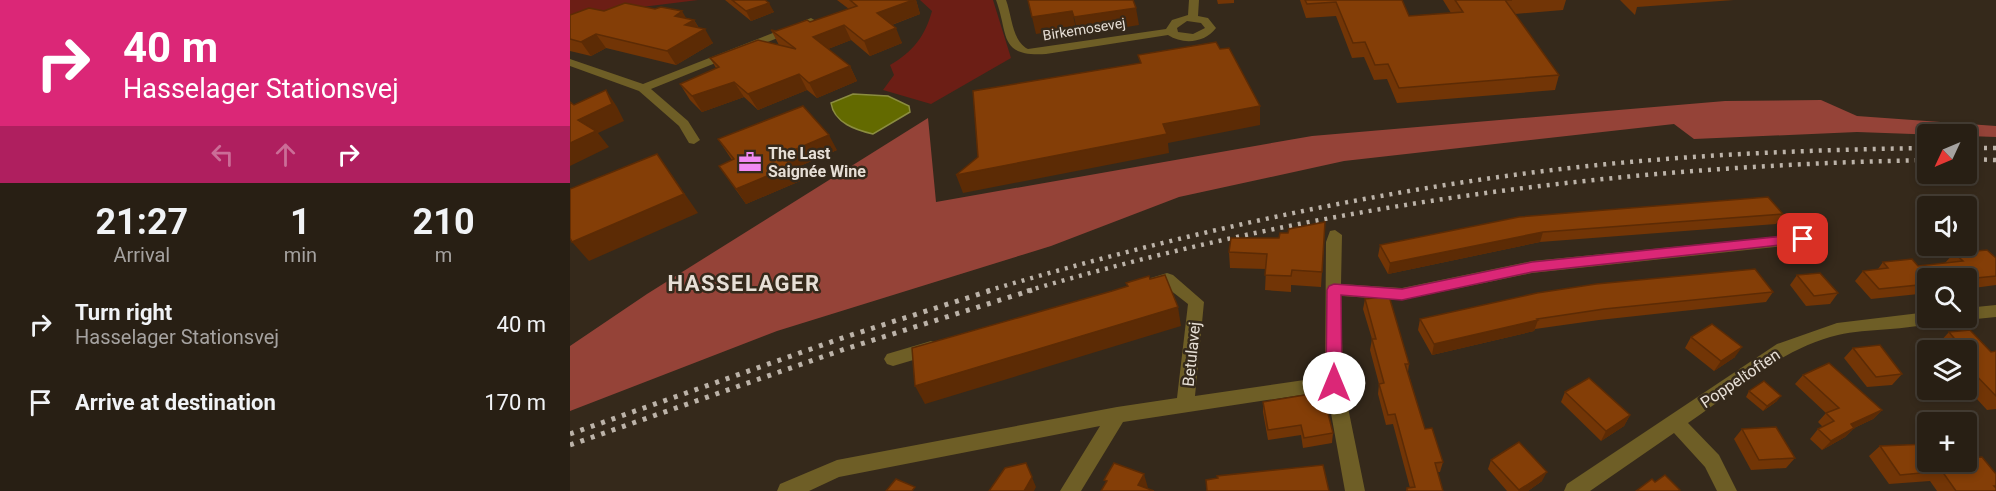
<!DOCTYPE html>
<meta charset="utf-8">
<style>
body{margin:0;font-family:Roboto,sans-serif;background:#30271d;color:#f1f3f6;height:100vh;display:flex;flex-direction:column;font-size:22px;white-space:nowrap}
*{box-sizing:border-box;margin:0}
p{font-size:20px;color:#a5a2a0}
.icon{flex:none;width:33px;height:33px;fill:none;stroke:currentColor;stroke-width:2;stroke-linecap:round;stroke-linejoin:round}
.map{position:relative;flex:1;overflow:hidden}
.drawer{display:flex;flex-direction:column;background:#281f14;width:570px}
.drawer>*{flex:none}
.guide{background:#db2777;color:#fff;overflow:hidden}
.needle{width:39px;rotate:226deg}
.buttons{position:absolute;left:1347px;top:124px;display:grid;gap:12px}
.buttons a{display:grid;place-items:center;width:60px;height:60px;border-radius:6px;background:#281f14;box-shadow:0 3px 9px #0003,0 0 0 2px #443d34;font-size:30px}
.pin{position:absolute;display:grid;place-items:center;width:51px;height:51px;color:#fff;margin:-26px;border-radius:12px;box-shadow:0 3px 9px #0006}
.me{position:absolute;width:66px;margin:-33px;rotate:0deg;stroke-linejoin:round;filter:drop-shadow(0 0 4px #0008)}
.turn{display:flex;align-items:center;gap:21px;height:126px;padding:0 24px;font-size:27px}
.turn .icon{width:78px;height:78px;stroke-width:2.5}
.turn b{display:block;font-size:42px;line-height:51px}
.lanes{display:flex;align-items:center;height:57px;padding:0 24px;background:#0003;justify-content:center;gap:30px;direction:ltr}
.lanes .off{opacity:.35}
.eta{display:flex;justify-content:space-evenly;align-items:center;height:102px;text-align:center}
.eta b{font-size:36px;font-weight:700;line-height:42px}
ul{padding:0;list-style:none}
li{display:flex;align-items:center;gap:18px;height:78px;padding:0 24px}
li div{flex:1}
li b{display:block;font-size:22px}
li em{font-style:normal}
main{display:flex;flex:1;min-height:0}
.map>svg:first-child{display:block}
.green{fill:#6c1e15}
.forest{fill:#954338}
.water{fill:#636a00;stroke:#8b8d40;stroke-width:1.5}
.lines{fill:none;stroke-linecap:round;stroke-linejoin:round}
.minor{fill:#6e5e26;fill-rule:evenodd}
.rail-far1{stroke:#bcb3a9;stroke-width:4.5;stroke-dasharray:3 6;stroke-linecap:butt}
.rail{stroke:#bcb3a9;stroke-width:5;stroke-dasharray:4 7;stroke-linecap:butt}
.wall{fill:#723506}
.shaded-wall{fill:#5c2b05}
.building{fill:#843e07;stroke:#5c2b05;stroke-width:1.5}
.route{fill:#db2777;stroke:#8e194d;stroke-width:1.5}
.labels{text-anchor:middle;stroke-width:5;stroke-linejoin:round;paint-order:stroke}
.far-street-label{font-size:14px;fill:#e7dfd6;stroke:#35291b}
.poi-label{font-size:16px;font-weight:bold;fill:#e7dfd6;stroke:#35291b;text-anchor:start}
.street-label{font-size:16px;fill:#e7dfd6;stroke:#35291b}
.district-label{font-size:22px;font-weight:bold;letter-spacing:1.5px;fill:#e7dfd6;stroke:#35291b}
</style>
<main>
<section class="drawer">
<div class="guide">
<div class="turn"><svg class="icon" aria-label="right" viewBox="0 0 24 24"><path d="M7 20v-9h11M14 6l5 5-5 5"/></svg><div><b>40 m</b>Hasselager Stationsvej</div></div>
<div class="lanes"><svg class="icon off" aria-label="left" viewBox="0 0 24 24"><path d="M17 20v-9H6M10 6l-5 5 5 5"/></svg><svg class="icon off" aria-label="ahead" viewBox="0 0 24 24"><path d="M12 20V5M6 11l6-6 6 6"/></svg><svg class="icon" aria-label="right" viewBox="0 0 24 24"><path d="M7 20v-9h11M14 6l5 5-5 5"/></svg></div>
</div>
<div class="eta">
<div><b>21:27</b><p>Arrival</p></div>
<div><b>1</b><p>min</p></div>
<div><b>210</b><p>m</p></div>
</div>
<ul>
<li><svg class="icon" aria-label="right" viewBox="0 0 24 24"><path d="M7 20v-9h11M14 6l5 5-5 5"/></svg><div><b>Turn right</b><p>Hasselager Stationsvej</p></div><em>40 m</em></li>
<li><svg class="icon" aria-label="arrive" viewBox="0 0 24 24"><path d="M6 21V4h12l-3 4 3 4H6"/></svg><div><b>Arrive at destination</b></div><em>170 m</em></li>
</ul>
</section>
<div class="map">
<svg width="1426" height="491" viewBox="0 0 1426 491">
<rect width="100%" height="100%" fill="#35291b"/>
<!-- green -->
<g class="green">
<polygon points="0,0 128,0 0,16"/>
<path d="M350,0H423L441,58L361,104L313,90L324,75L320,65C343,52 355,36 362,11Z"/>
</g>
<!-- forest -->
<polygon class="forest" points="1251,100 1287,116 1426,126 1426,137 1287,132 1124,139 1104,124 774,161 609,197 481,246 207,331 0,411 0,346 77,294 358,118 366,202 742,136 1155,101"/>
<!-- water -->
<path class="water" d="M283,94L318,96L339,106L340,112L303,134C286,130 264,123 261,103Z"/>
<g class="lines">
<!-- minor -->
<g class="minor">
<path d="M426,0H436C442,16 442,41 458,49L596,29L602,20L618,15L619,0H629L628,16L638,18L646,28C635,43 613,45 598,35L476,54C428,57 439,35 426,0ZM617,21L631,23L635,28L623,34L608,32L607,28Z"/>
<polygon points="241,18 246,21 245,23 81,89 118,121 130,140 124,144 119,143 109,126 69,91 0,66 0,59 73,84"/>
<polygon points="765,230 772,235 771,284 832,288 962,261 1233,234 1240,239 1233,244 962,273 832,300 771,296 773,383 795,491 775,491 757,391 553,422 511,491 490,491 530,426 269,477 239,491 207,491 210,484 267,460 547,407 607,398 618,304 595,286 577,291 571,289 569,285 571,281 597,273 603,275 634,302 625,396 755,377 756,242 760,231"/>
<polygon points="1426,305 1426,317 1396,320 1390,318 1396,318 1396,308"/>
<path d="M1358,312V318H1366L1364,322C1337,331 1298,328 1268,335C1212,348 1165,391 1118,423L1149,455L1167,491H1147L1135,467L1104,433L1020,491H994L997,484L1207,344L1267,323Z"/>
<polygon points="361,341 367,343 369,348 367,353 323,366 317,364 314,359 317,354"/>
</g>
<!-- rail-far1 -->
<g class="rail-far1">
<polyline points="1396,148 1426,148"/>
<polyline points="1396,159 1426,160"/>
<path d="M417,291C592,239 770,198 951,174C1086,156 1222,150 1358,148"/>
<path d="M457,291C753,203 1050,166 1358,160"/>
</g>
<!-- rail -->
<g class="rail">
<polyline points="0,434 275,337 422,290"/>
<polyline points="0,445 275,349 462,290"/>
</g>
</g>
<!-- wall -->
<g class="wall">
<polygon points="155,0 195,0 204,12 181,21"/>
<polygon points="267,0 346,0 350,14 322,25 332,43 300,56 281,40 258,49 280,66 287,81 247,98 237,90 188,110 174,97 132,112 120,100 110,84 146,68 140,58 209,45 201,30 206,31 240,22 279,9"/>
<polygon points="647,0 664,0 664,3 648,4"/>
<polygon points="730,0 832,0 839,16 881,13 873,0 996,0 993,10 945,14 989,75 985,90 827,103 817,79 804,80 794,57 782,58 766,16 736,18"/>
<polygon points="1050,0 1164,0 1067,7 1065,15"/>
<polygon points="0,15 117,18 124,20 129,28 143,43 106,65 36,48 21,56 0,51"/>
<polygon points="148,139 267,150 223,169 230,181 176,204 149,166 162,160"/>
<polygon points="1213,214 1206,224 970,242 818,274 808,256 810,245 949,217"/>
<polygon points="755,222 751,287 721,285 721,292 695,290 696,269 660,268 659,252 709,238 718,233"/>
<polygon points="1384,253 1426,258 1426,285 1396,289 1396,279 1358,279 1358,293 1301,299 1285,281 1293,271 1308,269 1313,262 1348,266 1375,263"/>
<polygon points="1227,275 1268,293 1260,304 1236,306 1220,285"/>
<polygon points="1203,292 1196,302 1029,320 965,329 964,331 862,355 848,330 850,319"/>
<polygon points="795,299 839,364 838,372 855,429 873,462 870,472 867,472 873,491 836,491 837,488 840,488 823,424 816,425 808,394 809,384 800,350 802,339 793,309"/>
<polygon points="1379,332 1421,352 1426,351 1426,409 1417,410 1396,387 1396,351 1371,351 1373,348 1369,343"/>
<polygon points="1121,337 1165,357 1144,371 1115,348"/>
<polygon points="1283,348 1332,374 1322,385 1297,387 1274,358"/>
<polygon points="1233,375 1312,410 1303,419 1284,428 1275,437 1252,450 1240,439 1248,429 1253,427 1248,422 1256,413 1225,384"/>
<polygon points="1179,391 1207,401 1193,411 1176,397"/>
<polygon points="995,392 1060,415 1054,426 1031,441 991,402"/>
<polygon points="693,402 763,433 762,443 733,448 731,435 698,440 693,412"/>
<polygon points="1172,429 1225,458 1216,468 1181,470 1164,439"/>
<polygon points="1310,446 1358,462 1426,474 1426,491 1367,491 1360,481 1319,484 1299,456"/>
<polygon points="921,460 972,481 958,491 937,491 918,469"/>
</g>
<!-- shaded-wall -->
<g class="shaded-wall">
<polygon points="338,0 346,0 350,14 313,28 307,13"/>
<polygon points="199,3 204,12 181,21 176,11"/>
<polygon points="566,8 569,25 508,35 504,17"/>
<polygon points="112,11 119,23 124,20 131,32 135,29 143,43 106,65 97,51 105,16"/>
<polygon points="502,11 506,28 466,34 462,17"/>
<polygon points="274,25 281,40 250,52 243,37"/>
<polygon points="326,28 332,43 300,56 294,41"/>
<polygon points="26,34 36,48 21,56 11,42"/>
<polygon points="280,66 287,81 247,98 239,83"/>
<polygon points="229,74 237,90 188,110 178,94"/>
<polygon points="164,82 174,97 132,112 122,96"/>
<polygon points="36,90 47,107 54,121 28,133 39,147 0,166 0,143 8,120"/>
<polygon points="690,106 690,125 598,143 599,153 393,193 386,175 593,124"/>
<polygon points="259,135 267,150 223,169 230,181 176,204 166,189 212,155"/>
<polygon points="87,154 128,213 19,261 2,242"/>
<polygon points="973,232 970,242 818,274 820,263"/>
<polygon points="608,307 611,326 355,404 345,386"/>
<polygon points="968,320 964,331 862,355 864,344"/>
<polygon points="1172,347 1165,357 1144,371 1151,361"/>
<polygon points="1211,396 1207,401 1193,411 1197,406"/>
<polygon points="1312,410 1303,419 1284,428 1275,437 1252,450 1261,441 1281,424"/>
<polygon points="1060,415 1054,426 1031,441 1036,431"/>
<polygon points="456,463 466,487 464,491 454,491"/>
<polygon points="977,472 972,481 958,491 949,491"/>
<polygon points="574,474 578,488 568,485"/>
</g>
<!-- building -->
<g class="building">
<polygon points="162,0 195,0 199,3 176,11"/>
<polygon points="280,0 343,0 307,13 326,28 294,41 274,25 243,37 280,66 239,83 229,74 178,94 164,82 122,96 110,84 149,67 140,58 188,40 226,49 201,30 206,31 237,20 240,22 287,6"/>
<polygon points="458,0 563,0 566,8 504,17 502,11 462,17"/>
<polygon points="735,0 832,0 839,16 893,12 885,0 942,0 935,0 989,75 829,88 818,64 805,65 795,42 783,43 766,2 737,4"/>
<polygon points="55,3 85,9 91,7 112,11 105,16 124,20 115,25 135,29 97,51 26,34 11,42 0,39 0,15 19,8 34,11"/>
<polygon points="646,42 650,49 659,48 690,106 593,124 597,134 386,175 408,157 403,91 571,63 568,55"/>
<polygon points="36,90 42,104 8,120 26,131 0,143 0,102 4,105"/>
<polygon points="233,106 259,135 212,155 221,166 166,189 149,166 164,159 148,139"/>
<polygon points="87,154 114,194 2,242 0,238 0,189"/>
<polygon points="1198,197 1213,214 973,232 820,263 810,245 949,217"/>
<polygon points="755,222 752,272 722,270 721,276 695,275 697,254 659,252 661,238 709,238 710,233 718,233 719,229"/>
<polygon points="1417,250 1426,258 1426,276 1396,279 1358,279 1358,284 1309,289 1293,271 1318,268 1313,262 1342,259 1348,266 1393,261 1384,253"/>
<polygon points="1185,269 1203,292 1034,309 967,319 968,320 864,344 850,319 967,293 1026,284"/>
<polygon points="1250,273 1268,293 1244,296 1227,275"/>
<polygon points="595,275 608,307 345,386 342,348 542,291 558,286 556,283 579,276 580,279"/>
<polygon points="819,296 839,364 835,364 855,429 862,428 873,462 865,463 873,491 837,491 837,488 845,487 825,414 818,415 809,384 814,383 802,339 806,339 795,299"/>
<polygon points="1142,324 1172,347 1151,361 1121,337"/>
<polygon points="1400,330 1421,352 1426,351 1426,396 1396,365 1396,351 1384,351 1377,344 1388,343 1379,332"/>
<polygon points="1310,345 1332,374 1306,377 1283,348"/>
<polygon points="1259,363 1312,410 1281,424 1284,428 1261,441 1248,429 1264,421 1256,413 1269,408 1233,375"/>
<polygon points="1019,378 1060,415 1036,431 995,392"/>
<polygon points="1194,381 1211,396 1197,406 1179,391"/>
<polygon points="747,393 754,398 763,433 734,438 731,425 698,430 693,402"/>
<polygon points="1206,427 1225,458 1189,460 1172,429"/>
<polygon points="949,442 977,472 949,490 921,460"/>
<polygon points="1358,444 1358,462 1396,462 1396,458 1412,457 1426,474 1426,486 1424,486 1426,488 1426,491 1386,491 1372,471 1330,475 1310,446"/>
<polygon points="456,463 462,477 454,491 419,491 435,468"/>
<polygon points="544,463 574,474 568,485 584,491 531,491 537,481 534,480"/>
<polygon points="753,465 759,491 637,491 636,480 648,478 647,476"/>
<polygon points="1095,475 1110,490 1108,491 1066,491 1082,479 1085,482"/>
<polygon points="326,479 345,487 342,491 316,491"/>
</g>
<!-- route -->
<polygon class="route" points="1233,234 1238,235 1240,239 1238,242 962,272 832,300 771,295 772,383 769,388 764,390 758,388 756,383 757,290 759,286 764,284 832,289 962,262"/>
<!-- icons -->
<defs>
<g id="office-bare" transform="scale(1.8)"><path d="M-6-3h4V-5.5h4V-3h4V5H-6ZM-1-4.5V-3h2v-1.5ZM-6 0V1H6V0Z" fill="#f28af3" stroke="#35291b" stroke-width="2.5" paint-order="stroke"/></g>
</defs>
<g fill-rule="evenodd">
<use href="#office-bare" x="180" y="162"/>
</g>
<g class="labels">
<!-- far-street labels -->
<g class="far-street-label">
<text transform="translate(514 29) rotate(-9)" y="5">Birkemosevej</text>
</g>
<!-- poi labels -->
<g class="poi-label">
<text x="198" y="159">The Last<tspan x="198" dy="18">Saignée Wine</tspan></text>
</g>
<!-- street labels -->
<g class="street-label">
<text transform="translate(621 354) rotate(-84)" y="6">Betulavej</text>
<text transform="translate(1170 378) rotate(-34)" y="6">Poppeltoften</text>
</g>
<!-- district labels -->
<g class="district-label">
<text x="174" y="291">HASSELAGER</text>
</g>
</g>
</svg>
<div class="buttons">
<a><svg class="needle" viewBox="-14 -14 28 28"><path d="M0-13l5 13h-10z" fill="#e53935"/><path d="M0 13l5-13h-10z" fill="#a5a2a0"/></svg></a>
<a><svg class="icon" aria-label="sound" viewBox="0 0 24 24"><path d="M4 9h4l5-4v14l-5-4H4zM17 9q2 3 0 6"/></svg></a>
<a><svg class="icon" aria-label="search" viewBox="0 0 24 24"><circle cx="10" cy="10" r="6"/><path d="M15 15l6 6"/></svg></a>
<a><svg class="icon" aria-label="layers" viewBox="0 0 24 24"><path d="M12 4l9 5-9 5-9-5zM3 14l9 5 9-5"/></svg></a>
<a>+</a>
</div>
<div class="pin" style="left:1233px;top:239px;background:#d93025"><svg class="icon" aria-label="arrive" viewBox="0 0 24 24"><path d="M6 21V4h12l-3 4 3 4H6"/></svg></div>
<svg class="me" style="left:764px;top:383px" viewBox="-20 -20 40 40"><circle r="19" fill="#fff"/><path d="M0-13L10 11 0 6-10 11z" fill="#db2777"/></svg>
</div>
</main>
